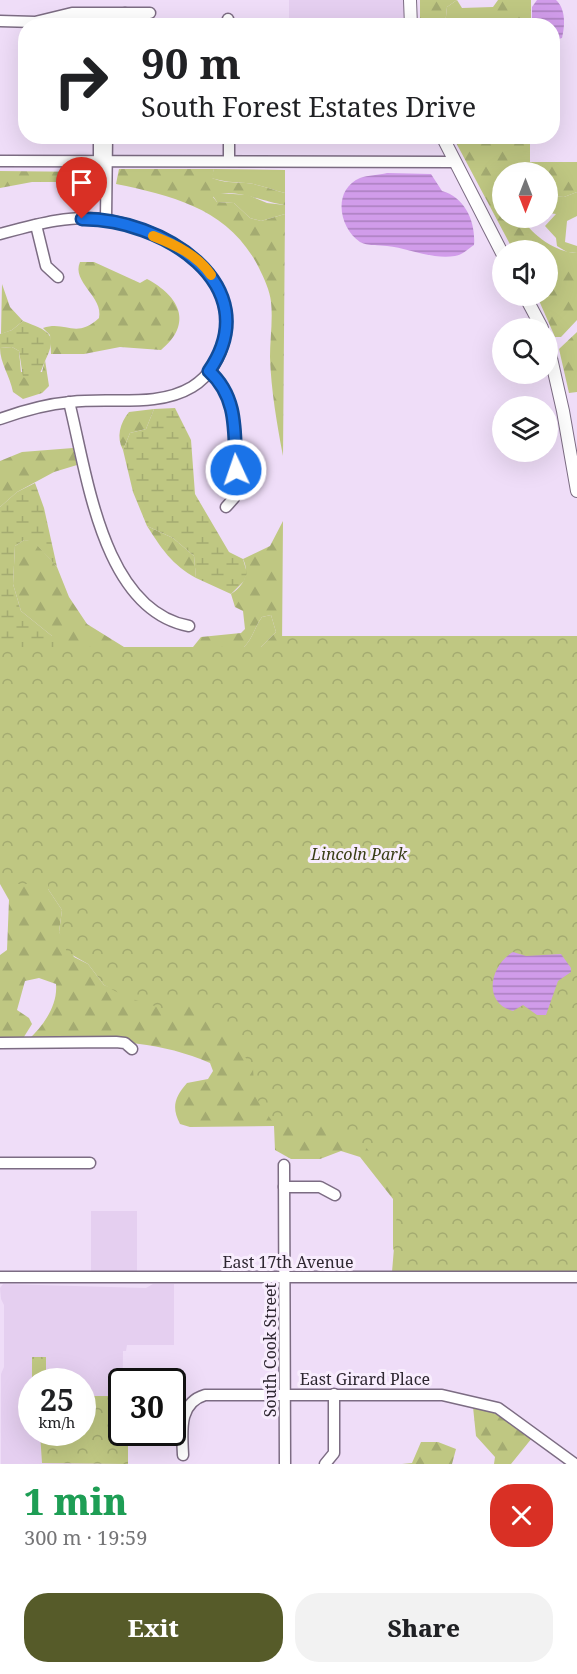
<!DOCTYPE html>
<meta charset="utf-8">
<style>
body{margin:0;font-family:"Noto Serif",serif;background:#f2f2f2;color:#202124;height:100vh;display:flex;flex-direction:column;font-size:22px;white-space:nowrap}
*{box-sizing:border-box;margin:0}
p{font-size:20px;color:#757577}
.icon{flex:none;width:33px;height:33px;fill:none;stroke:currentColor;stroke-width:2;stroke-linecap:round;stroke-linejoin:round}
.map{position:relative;height:1464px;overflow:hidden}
.details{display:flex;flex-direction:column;background:#fff;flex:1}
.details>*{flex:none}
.banner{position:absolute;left:18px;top:18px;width:542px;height:126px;border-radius:24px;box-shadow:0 6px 24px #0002;background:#fff;color:#202124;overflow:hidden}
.needle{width:39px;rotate:180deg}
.controls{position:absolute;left:492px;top:162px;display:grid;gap:12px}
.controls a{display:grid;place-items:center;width:66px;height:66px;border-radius:50%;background:#fff;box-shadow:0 6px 24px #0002;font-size:30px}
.speed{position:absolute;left:18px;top:1368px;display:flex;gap:12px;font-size:30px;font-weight:700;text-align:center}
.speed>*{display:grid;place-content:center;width:78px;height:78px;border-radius:50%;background:#fff;box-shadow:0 6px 24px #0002;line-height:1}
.speed small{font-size:15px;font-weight:400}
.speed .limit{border:3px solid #111;border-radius:9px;background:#fff;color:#111}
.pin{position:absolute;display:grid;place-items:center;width:51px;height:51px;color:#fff;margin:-62px -26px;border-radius:50% 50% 50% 0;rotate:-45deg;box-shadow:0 0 6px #0007}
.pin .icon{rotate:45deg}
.me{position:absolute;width:66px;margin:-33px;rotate:357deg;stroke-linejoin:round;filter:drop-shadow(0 0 4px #0008)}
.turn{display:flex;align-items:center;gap:21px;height:126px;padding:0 24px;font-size:27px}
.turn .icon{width:78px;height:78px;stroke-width:2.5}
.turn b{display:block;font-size:42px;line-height:51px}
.round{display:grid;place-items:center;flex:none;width:63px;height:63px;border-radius:24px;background:#f2f2f2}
.overview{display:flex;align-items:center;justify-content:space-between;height:102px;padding:0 24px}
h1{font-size:36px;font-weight:800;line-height:45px;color:#1e9e55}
.primary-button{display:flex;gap:12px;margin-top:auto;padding:12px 24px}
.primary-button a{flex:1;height:69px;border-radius:24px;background:#565b29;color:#fff;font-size:24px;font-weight:800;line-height:69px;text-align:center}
.primary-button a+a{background:#f2f2f2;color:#202124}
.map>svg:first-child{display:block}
.built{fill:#e5cff0;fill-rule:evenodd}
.grass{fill:#bfc782}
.forest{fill:url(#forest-firs)}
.wetland{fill:url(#wetland-marsh)}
.park{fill:url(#park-crowns)}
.water{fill:url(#water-rules)}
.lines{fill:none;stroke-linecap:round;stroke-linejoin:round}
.minor-casing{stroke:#7c6c83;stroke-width:13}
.major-casing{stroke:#7c6c83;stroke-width:14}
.minor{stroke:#fff;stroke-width:10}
.major{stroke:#fff;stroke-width:12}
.route-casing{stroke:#114b97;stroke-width:15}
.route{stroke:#1a73e8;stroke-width:10}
.slow{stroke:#f59e0b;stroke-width:10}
.labels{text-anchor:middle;stroke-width:6;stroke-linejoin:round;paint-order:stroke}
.park-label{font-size:16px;font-style:italic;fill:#393d15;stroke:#f8edfd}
.street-label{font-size:16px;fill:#2e2731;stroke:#f8edfd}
</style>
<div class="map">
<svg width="577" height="1464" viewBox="0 0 577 1464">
<defs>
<pattern id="forest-firs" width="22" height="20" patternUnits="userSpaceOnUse" patternTransform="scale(1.5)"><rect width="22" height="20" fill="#bfc782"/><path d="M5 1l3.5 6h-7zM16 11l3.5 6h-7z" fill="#a4ab71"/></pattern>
<pattern id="wetland-marsh" width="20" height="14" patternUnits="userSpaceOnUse" patternTransform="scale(1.5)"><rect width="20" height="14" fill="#bfc782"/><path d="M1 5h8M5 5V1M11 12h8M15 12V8" fill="none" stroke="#a4ab71"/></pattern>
<pattern id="park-crowns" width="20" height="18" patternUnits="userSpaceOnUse" patternTransform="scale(1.5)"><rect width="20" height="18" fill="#bfc782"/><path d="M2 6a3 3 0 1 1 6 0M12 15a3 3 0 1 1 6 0" fill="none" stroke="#a4ab71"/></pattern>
<pattern id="water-rules" width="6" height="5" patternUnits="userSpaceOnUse" patternTransform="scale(1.5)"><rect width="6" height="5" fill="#d19cea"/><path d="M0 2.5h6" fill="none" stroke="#aa7fbe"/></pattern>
</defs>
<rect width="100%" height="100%" fill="#efddf8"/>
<!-- built -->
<g class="built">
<polygon points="289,0 405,0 405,25 289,26"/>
<rect x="91" y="1211" width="46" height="62"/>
<path d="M3,1284L146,1288L153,1284H174V1345H127L126,1351H123L122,1432L128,1433V1464H1V1374L4,1367V1305L1,1299L0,1288ZM32,1382H82V1432H32Z"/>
</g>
<!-- grass -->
<g class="grass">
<polygon points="457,0 462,8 493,7 493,25 445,26 447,7"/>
<path d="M214,169L285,170V193C273,190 259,184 246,183C233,182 224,182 211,178Z"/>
<polygon points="577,192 577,216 567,221 565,242 577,246 577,253 567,252 557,246 556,238 545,226 556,214 548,213 548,196 564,197"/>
<polygon points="218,193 248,195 267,203 285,205 285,214 261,221 250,218 234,203 217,202 213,196"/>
<path d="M271,615L276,632L261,647H244C253,638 254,628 262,617Z"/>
</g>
<!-- forest -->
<g class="forest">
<polygon points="420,0 457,0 447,7 445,25 420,26"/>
<polygon points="498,0 531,0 531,25 493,25 493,7"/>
<path d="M453,137H530V162H577V192L564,197L548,196V172H520L512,168L509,172H502V218H521C534,236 555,252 577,253V320L561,337H555L537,296H548V250H513Z"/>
<path d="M119,169H214L212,178C224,183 233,182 246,183C259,184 273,190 285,193V205C265,203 230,185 213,197L217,202L234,203L250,218L261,221L285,214L283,456C277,424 271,390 270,357C270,339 273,320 271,302C270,291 264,278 259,268C230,210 175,196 116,184Z"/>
<polygon points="0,171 92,172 94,175 91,182 32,182 0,188"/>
<path d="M80,262H94L140,283L147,279C179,296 194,323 161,350L120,347L84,354H51L50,335L43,328C66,320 75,340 99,318C104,297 71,282 80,262Z"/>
<polygon points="2,284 10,307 23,321 12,330 1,334"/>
<polygon points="577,332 577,392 569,393 559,349"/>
<path d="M12,347L19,351L21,372H42L45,360L49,386L42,393L23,399L13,392C10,376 0,363 0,348Z"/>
<path d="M154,409L146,429L130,433L123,450C116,437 120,423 129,412Z"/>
<polygon points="73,448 77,465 54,472 17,492 0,507 0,461 22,452"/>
<path d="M283,521L282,647H261L276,632L271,615L262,617C254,628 253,638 244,647H193L201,637L241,633L245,629L243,611L235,607L231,594C244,586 250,573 243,559L270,546Z"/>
<path d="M147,526L173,538L194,556L196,578C172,565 161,548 147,526Z"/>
<polygon points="24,540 34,541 57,567 69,597 87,624 124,647 171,647 0,699 52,636 21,611 13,584 15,546"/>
<path d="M49,875L48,889L62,910L59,932L74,957L88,964L104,985L119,991L395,964L408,1268L393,1249V1199L360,1157L341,1151L320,1159H291L275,1150L274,1126L190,1127L180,1124C171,1107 175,1097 187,1083L208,1079L213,1071L210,1063C152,1037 90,1040 28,1040C43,1026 58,1006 56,984L39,978L25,981L17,1010L29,1018L32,1024L22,1040H0V955L7,950L9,900L0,884Z"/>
<polygon points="473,1407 497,1414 532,1438 511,1464 494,1464 495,1457 476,1436"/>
<polygon points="421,1442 438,1442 456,1449 452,1464 402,1464 412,1463"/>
</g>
<!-- wetland -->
<g class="wetland">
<path d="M23,321C48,331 59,333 45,361C41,370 41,376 31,380L23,377L19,351L12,347L0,348V334L12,330Z"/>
<polygon points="175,408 191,440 195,494 229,552 243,559 247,573 244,581 231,594 196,578 194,556 173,538 147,526 133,492 123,450 130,433 146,429 154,409"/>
<polygon points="35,483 44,508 57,567 34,542 24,540 15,546 13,584 21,611 52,636 76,661 0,699 0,507 17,492"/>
</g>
<!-- park -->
<g class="park">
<polygon points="282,636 577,636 577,1272 392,1272 399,1188 364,1145 326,1124 274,1124 255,1096 253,1069 234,1040 194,998 164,1009 126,997 104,985 88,964 67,952 59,932 62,910 48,889 48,884 0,884 0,647 282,647"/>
<polygon points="32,1357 46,1357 46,1372 32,1379"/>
<polygon points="83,1396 121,1396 122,1432 128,1433 128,1464 42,1463 40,1433 82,1432"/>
</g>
<!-- water -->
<g class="water">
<path d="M556,0C566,9 565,26 562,38L552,41V26L532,25V7L537,0Z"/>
<path d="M387,173L431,174L442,191C465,197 476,222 474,245C468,249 462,255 455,256C433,260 408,248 387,246C379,245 367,246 360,242C339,228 332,190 360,178C368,175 379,175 387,173Z"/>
<path d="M513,952L526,956L561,954L571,968V972L558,981L546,1015H537L523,1005L513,1011C482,1003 490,965 513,952Z"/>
</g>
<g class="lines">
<!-- minor casing -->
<g class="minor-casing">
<g id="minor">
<polyline points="228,19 228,26"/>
<polyline points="0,21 35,22 72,13 150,13"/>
<polyline points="125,26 125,13"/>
<polyline points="99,136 99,167"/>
<polyline points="229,136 229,161"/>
<polyline points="0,161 455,162"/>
<polyline points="106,219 107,136"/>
<polyline points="36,225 46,266 58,277"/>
<path d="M0,234C33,225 74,213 108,220C164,231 235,267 225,335C222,356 210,376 192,387C157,408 110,397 71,402C47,404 22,411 0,419"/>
<path d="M209,371C242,401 235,449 236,490L234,498L226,507"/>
<path d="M69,402C87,473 102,610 189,626"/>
<polyline points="0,1043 116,1042 125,1043 132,1049"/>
<polyline points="0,1163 90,1163"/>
<polyline points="284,1165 285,1464"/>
<polyline points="284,1187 320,1187 335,1195"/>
<polyline points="0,1277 577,1277"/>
<path d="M183,1455C182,1432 178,1403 205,1395H442L498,1408L575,1464"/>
<polyline points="325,1464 334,1453 334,1394"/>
</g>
</g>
<!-- major casing -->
<g class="major-casing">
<g id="major">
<polyline points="410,0 411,26"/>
<polyline points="442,136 502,253"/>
<polyline points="525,296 542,328"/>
<polyline points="548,345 563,411 577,491"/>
</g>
</g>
<!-- minor -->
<use href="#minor" class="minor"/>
<!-- major -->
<use href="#major" class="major"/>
</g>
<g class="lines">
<!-- route casing -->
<g class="route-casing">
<path id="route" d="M82,219C160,218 269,284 209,371C239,398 234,434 236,470"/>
</g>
<!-- route -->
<use href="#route" class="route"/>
<!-- slow -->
<path class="slow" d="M153,236C176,245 197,255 211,275"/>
</g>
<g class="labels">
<!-- park labels -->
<g class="park-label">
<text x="359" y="860">Lincoln Park</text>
</g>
<!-- street labels -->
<g class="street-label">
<text x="288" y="1268">East 17th Avenue</text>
<text transform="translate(270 1350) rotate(-90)" y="6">South Cook Street</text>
<text x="365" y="1385">East Girard Place</text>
</g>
</g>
</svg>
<div class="controls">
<a><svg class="needle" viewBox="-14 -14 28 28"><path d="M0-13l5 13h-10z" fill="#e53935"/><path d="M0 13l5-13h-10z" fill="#757577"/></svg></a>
<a><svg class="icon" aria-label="sound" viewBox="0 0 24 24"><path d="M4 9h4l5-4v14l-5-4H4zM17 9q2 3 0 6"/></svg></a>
<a><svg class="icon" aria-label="search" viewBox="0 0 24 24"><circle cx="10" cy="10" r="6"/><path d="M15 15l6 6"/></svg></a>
<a><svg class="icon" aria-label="layers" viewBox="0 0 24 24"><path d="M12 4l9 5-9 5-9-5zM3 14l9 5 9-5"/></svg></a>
</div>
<div class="speed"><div>25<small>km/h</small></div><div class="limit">30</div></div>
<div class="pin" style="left:82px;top:219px;background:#d93025"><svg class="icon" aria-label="arrive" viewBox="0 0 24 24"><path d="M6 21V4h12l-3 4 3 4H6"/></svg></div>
<svg class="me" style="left:236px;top:470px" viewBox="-20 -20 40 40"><circle r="17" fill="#1a73e8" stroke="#fff" stroke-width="3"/><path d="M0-11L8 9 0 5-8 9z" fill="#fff"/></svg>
<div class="banner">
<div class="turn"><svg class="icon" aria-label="right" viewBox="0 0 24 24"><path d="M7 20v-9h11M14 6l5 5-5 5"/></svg><div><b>90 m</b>South Forest Estates Drive</div></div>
</div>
</div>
<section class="details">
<div class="overview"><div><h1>1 min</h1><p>300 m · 19:59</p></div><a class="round" style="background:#d93025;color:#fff"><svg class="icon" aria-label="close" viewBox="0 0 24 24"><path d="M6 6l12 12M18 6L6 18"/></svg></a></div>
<div class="primary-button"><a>Exit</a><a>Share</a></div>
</section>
